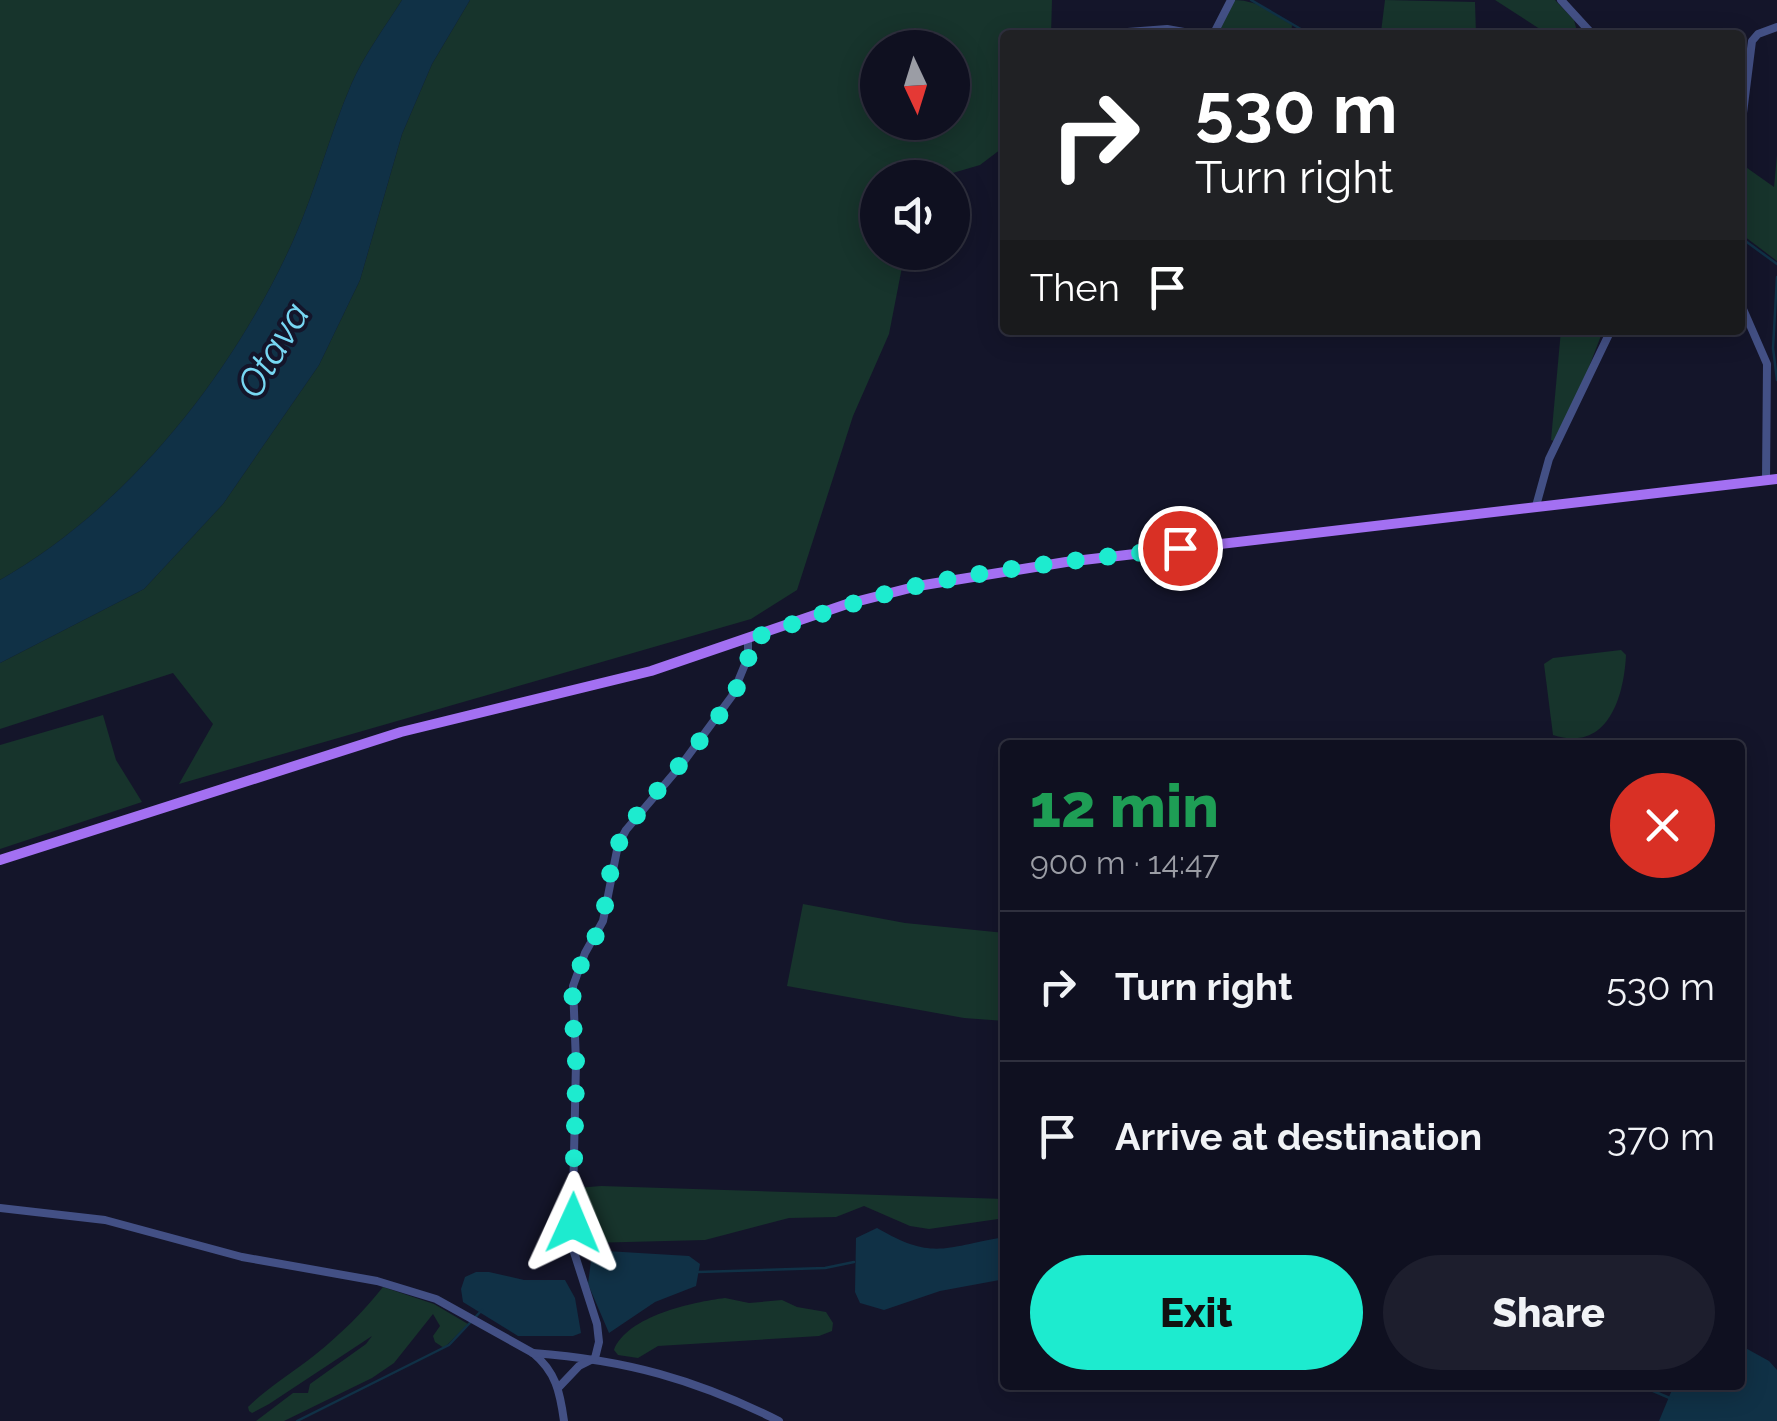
<!DOCTYPE html>
<meta charset="utf-8">
<style>
body{margin:0;font-family:Raleway,sans-serif;background:#1d1e2d;color:#f1f3f6;height:100vh;display:flex;flex-direction:column;font-size:38px;white-space:nowrap}
*{box-sizing:border-box;margin:0}
p{font-size:32px;color:#9b9da5}
.icon{flex:none;width:55px;height:55px;fill:none;stroke:currentColor;stroke-width:2;stroke-linecap:round;stroke-linejoin:round}
.map{position:relative;flex:1;overflow:hidden}
.sheet{position:absolute;left:1000px;top:740px;width:745px;height:650px;display:flex;flex-direction:column;background:#0f1020;border-radius:10px;box-shadow:0 5px 25px #0003,0 0 0 2px #2f303e}
.sheet>*{flex:none}
.hud{position:absolute;left:1000px;top:30px;width:745px;height:305px;border-radius:10px;box-shadow:0 5px 25px #0003,0 0 0 2px #2f303e;background:#202124;color:#fff;overflow:hidden}
.needle{width:65px;rotate:176deg}
.tools{position:absolute;left:860px;top:30px;display:grid;gap:20px}
.tools a{display:grid;place-items:center;width:110px;height:110px;border-radius:50%;background:#0f1020;box-shadow:0 5px 25px #0003,0 0 0 2px #2f303e;font-size:50px}
.pin{position:absolute;display:grid;place-items:center;width:85px;height:85px;color:#fff;margin:-42px;border:5px solid #fff;border-radius:50%;box-shadow:0 2px 10px #0007}
.me{position:absolute;width:110px;margin:-55px;rotate:1deg;stroke-linejoin:round;filter:drop-shadow(0 0 8px #0008)}
.turn{display:flex;align-items:center;gap:35px;height:210px;padding:0 30px;font-size:45px}
.turn .icon{width:130px;height:130px;stroke-width:2.5}
.turn b{display:block;font-size:70px;line-height:85px}
.then{display:flex;align-items:center;height:95px;padding:0 30px;background:#0003;gap:20px;font-size:38px}
.round{display:grid;place-items:center;flex:none;width:105px;height:105px;border-radius:52px;background:#1d1e2d}
.overview{display:flex;align-items:center;justify-content:space-between;height:170px;padding:0 30px}
h1{font-size:60px;font-weight:800;line-height:75px;color:#1e9e55}
.primary-button{display:flex;gap:20px;margin-top:auto;padding:20px 30px}
.primary-button a{flex:1;height:115px;border-radius:60px;background:#1debcf;color:#111;font-size:40px;font-weight:800;line-height:115px;text-align:center}
.primary-button a+a{background:#1d1e2d;color:#f1f3f6}
ul{padding:0;list-style:none}
li{display:flex;align-items:center;gap:30px;height:150px;padding:0 30px;border-top:2px solid #2f303e}
li div{flex:1}
li b{display:block;font-size:38px}
li em{font-style:normal}
.map>svg:first-child{display:block}
.green{fill:#17342c;fill-rule:evenodd}
.water{fill:#103146}
.lines{fill:none;stroke-linecap:round;stroke-linejoin:round}
.stream{stroke:#103146;stroke-width:2.5}
.minor{stroke:#435085;stroke-width:8}
.major{stroke:#a370f2;stroke-width:10}
.route{stroke:#1debcf;stroke-width:18;stroke-dasharray:0 32.4}
.labels{text-anchor:middle;stroke-width:8;stroke-linejoin:round;paint-order:stroke}
.water-label{font-size:38px;font-style:italic;fill:#77d7f3;stroke:#14152a}
</style>
<div class="map">
<svg width="1777" height="1421" viewBox="0 0 1777 1421">
<rect width="100%" height="100%" fill="#14152a"/>
<!-- green -->
<g class="green">
<path d="M0,0H402C385,27 364,55 351,85C329,136 316,190 293,241C233,374 128,507 0,580Z"/>
<path d="M470,0H1052L1051,35H1005V146L980,165L939,177L878,178V252L905,253L903,262L889,334L853,416L797,590L751,619L179,784L213,724L173,673L0,729V663L144,589L223,504L319,365L360,280L402,134L432,64ZM878,48H952V122H878Z"/>
<path d="M1233,0C1257,0 1273,12 1292,25L1291,35H1216Z"/>
<polygon points="1385,0 1475,2 1476,35 1386,35 1381,32"/>
<polygon points="1495,0 1555,0 1574,20 1578,35 1549,35"/>
<polygon points="1777,155 1777,261 1740,233 1740,163 1774,187"/>
<polygon points="1561,330 1580,333 1601,330 1602,333 1576,401 1554,441 1551,440"/>
<path d="M1621,650L1626,655C1624,696 1608,753 1553,735L1544,664L1553,658Z"/>
<polygon points="103,715 116,760 142,802 0,849 0,745"/>
<polygon points="803,904 905,923 1005,933 1005,1021 964,1018 787,986"/>
<polygon points="601,1186 1005,1199 1005,1218 929,1229 910,1226 864,1206 836,1217 789,1218 705,1240 588,1243 576,1218 577,1188"/>
<path d="M383,1287L434,1304L468,1324L444,1348L435,1342L433,1336L440,1326L433,1314L394,1363L372,1378L284,1421H256L293,1393H308L310,1384L366,1344L372,1336L269,1404L252,1413L249,1411L248,1407C268,1387 294,1372 316,1354C341,1334 363,1312 383,1287Z"/>
<path d="M725,1298L749,1303L782,1300L797,1307L826,1312L833,1323L832,1331L819,1336L658,1346L638,1358L618,1355L614,1350C627,1316 693,1302 725,1298Z"/>
</g>
<!-- water -->
<g class="water">
<path d="M402,0H470L432,64L402,134L360,280L319,365L223,504L144,589L0,663V580C128,507 233,374 293,241C316,190 329,136 351,85C364,55 385,27 402,0Z"/>
<path d="M877,1228C934,1261 944,1247 1005,1237V1279L940,1291L884,1310L860,1303L855,1292L856,1238Z"/>
<polygon points="606,1251 689,1256 700,1264 696,1286 655,1302 609,1333 588,1284 592,1253"/>
<polygon points="476,1272 489,1272 524,1280 565,1280 575,1298 581,1333 573,1336 518,1336 463,1302 461,1289 465,1277"/>
<polygon points="1740,1345 1769,1361 1777,1370 1777,1421 1659,1421 1674,1385 1740,1385"/>
</g>
<g class="lines">
<!-- stream -->
<g class="stream">
<polyline points="1251,0 1311,35"/>
<polyline points="1740,237 1777,264"/>
<polyline points="1777,277 1773,348 1777,380"/>
<polyline points="698,1272 825,1268 854,1262"/>
<polyline points="1639,1385 1672,1399"/>
<polyline points="297,1421 449,1345 482,1310"/>
</g>
<!-- minor -->
<g class="minor">
<polyline points="1561,0 1593,35"/>
<polyline points="1088,35 1167,29 1201,35"/>
<polyline points="1213,35 1231,0"/>
<polyline points="1740,118 1743,113 1752,41 1758,34 1777,27"/>
<polyline points="1740,302 1767,364 1766,480"/>
<polyline points="1536,506 1549,459 1611,330"/>
<path d="M0,1208L105,1220L242,1257L377,1281L436,1299L533,1353C556,1372 560,1392 564,1421"/>
<path d="M533,1353C626,1360 695,1379 779,1421"/>
<polyline points="559,1387 579,1366 595,1358 599,1342 597,1324 572,1246 576,1062 573,986 585,953 603,921 618,845 626,830 682,764 732,696 748,657 748,640"/>
</g>
<!-- major -->
<polyline class="major" points="0,860 401,732 651,671 847,604 918,586 1066,562 1777,479"/>
</g>
<g class="lines">
<!-- route -->
<path class="route" d="M573,1223C573,1169 576,1116 576,1062C576,1038 569,1010 574,986C578,961 598,940 603,916C609,889 609,860 623,835C648,792 762,691 748,640C804,620 858,600 916,586C1003,567 1092,559 1180,548"/>
</g>
<g class="labels">
<!-- water labels -->
<g class="water-label">
<text transform="translate(273 350) rotate(-59)" y="13">Otava</text>
</g>
</g>
</svg>
<div class="tools">
<a><svg class="needle" viewBox="-14 -14 28 28"><path d="M0-13l5 13h-10z" fill="#e53935"/><path d="M0 13l5-13h-10z" fill="#9b9da5"/></svg></a>
<a><svg class="icon" aria-label="sound" viewBox="0 0 24 24"><path d="M4 9h4l5-4v14l-5-4H4zM17 9q2 3 0 6"/></svg></a>
</div>
<div class="pin" style="left:1180px;top:548px;background:#d93025"><svg class="icon" aria-label="arrive" viewBox="0 0 24 24"><path d="M6 21V4h12l-3 4 3 4H6"/></svg></div>
<svg class="me" style="left:573px;top:1223px" viewBox="-20 -20 40 40"><path d="M0-17L14 15 0 8-14 15z" fill="#1debcf" stroke="#fff" stroke-width="4"/></svg>
<div class="hud">
<div class="turn"><svg class="icon" aria-label="right" viewBox="0 0 24 24"><path d="M7 20v-9h11M14 6l5 5-5 5"/></svg><div><b>530 m</b>Turn right</div></div>
<div class="then">Then<svg class="icon" aria-label="arrive" viewBox="0 0 24 24"><path d="M6 21V4h12l-3 4 3 4H6"/></svg></div>
</div>
<section class="sheet">
<div class="overview"><div><h1>12 min</h1><p>900 m · 14:47</p></div><a class="round" style="background:#d93025;color:#fff"><svg class="icon" aria-label="close" viewBox="0 0 24 24"><path d="M6 6l12 12M18 6L6 18"/></svg></a></div>
<ul>
<li><svg class="icon" aria-label="right" viewBox="0 0 24 24"><path d="M7 20v-9h11M14 6l5 5-5 5"/></svg><div><b>Turn right</b></div><em>530 m</em></li>
<li><svg class="icon" aria-label="arrive" viewBox="0 0 24 24"><path d="M6 21V4h12l-3 4 3 4H6"/></svg><div><b>Arrive at destination</b></div><em>370 m</em></li>
</ul>
<div class="primary-button"><a>Exit</a><a>Share</a></div>
</section>
</div>
